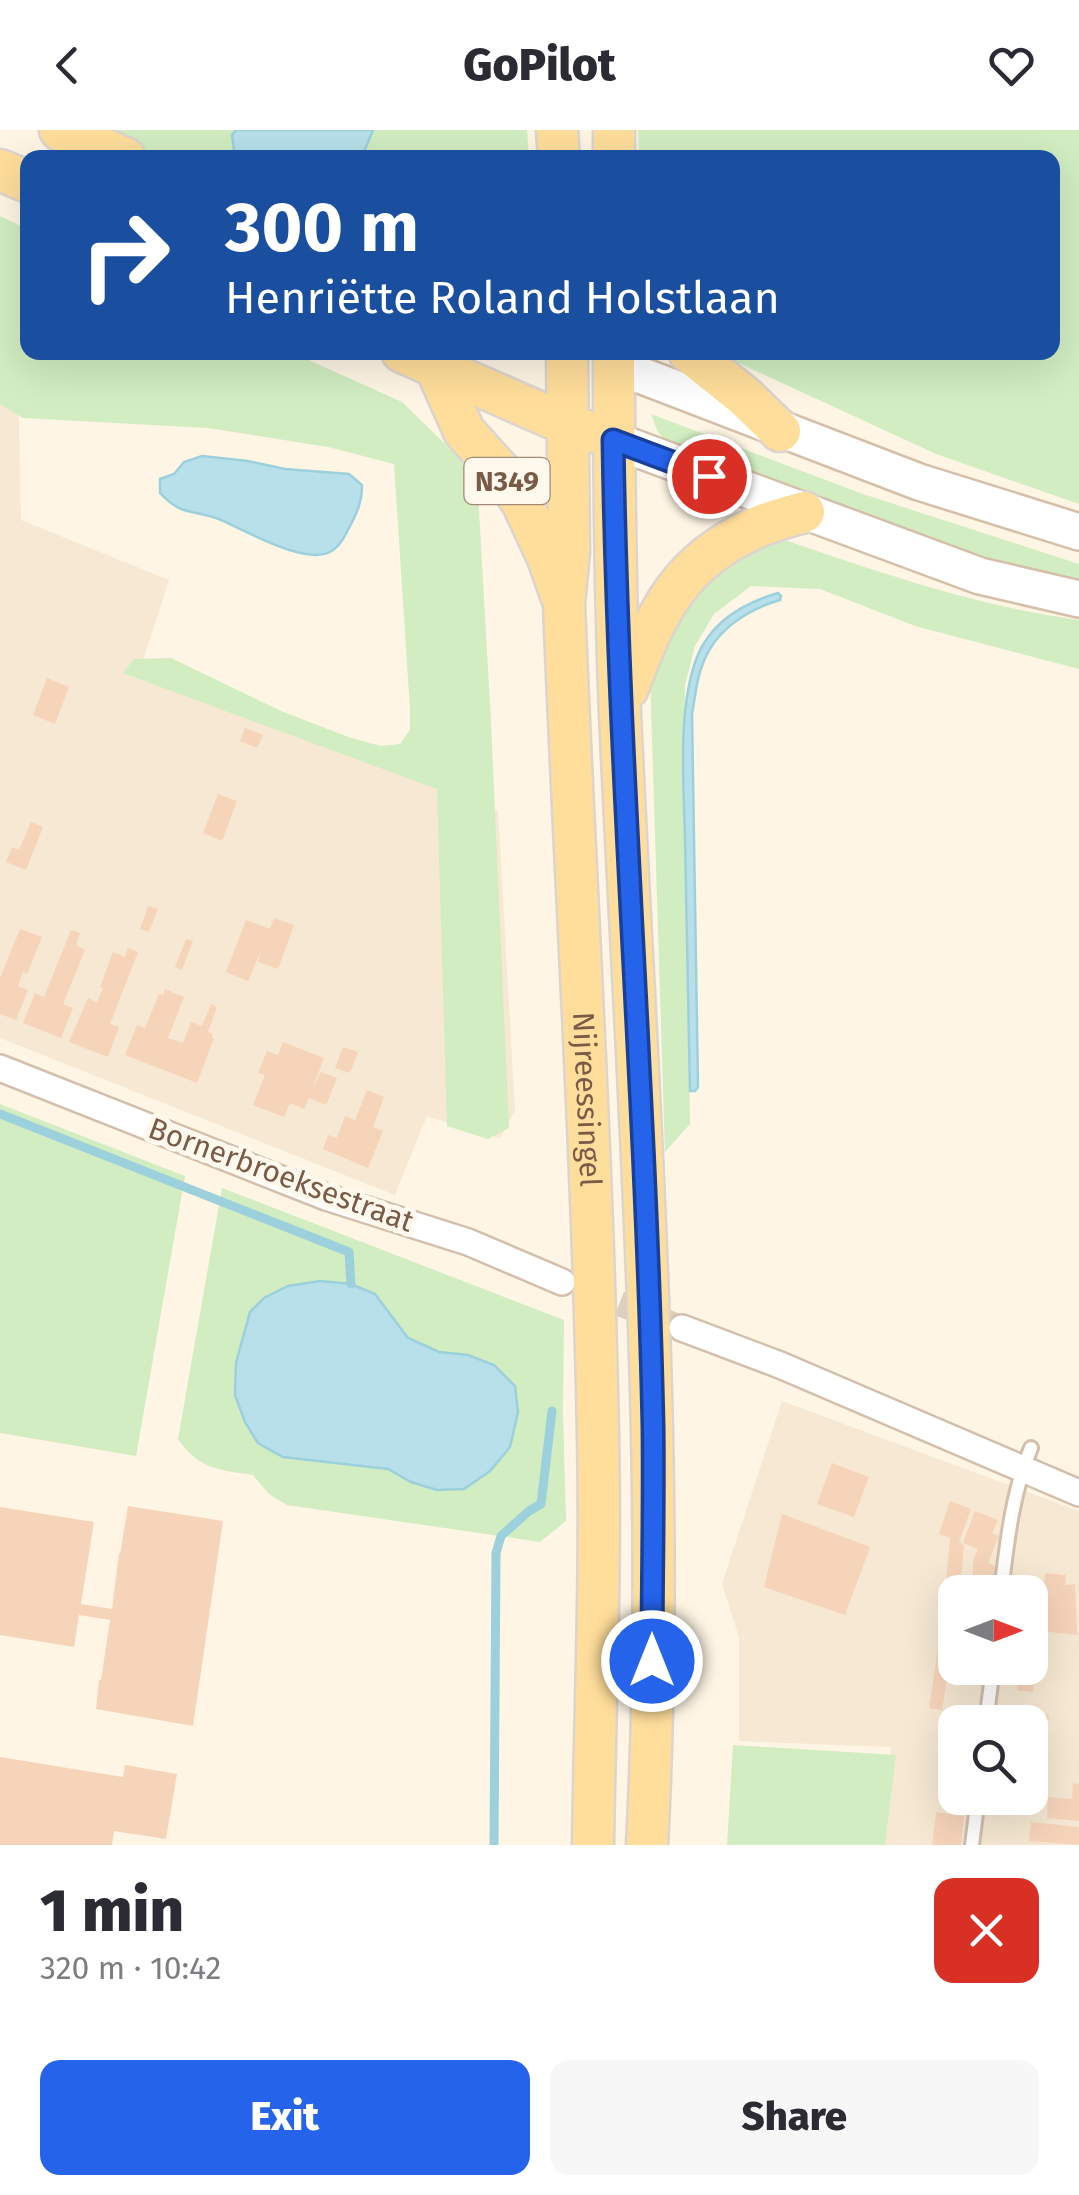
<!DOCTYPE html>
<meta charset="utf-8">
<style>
body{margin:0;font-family:"Fira Sans",sans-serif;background:#f7f7f7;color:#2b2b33;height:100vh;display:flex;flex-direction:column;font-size:38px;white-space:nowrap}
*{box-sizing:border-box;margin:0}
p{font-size:32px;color:#7c7c81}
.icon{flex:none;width:55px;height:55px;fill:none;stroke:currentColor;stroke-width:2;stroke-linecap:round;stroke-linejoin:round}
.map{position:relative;height:1715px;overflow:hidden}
.side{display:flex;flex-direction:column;background:#fff;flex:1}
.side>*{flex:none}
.guide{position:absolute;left:20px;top:20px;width:1040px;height:210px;border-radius:20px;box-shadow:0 10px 40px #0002;background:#1a4fa0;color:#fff;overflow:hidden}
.needle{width:65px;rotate:90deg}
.buttons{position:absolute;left:938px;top:1445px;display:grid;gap:20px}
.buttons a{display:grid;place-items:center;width:110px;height:110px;border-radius:20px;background:#fff;box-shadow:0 10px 40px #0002;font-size:50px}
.pin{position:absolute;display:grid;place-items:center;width:85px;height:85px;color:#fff;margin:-42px;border:5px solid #fff;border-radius:50%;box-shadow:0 2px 10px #0007}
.me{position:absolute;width:110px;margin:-55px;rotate:0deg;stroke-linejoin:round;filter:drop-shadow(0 0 8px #0008)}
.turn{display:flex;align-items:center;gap:35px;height:210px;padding:0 40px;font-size:45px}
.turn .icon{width:130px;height:130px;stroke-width:2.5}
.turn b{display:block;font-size:70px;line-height:85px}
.round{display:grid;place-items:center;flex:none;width:105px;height:105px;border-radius:20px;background:#f7f7f7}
.headline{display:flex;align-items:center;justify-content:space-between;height:170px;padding:0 40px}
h1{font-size:60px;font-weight:800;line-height:75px}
.button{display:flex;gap:20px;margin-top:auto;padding:20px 40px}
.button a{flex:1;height:115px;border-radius:20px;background:#2563eb;color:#fff;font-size:40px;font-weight:800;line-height:115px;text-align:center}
.button a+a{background:#f7f7f7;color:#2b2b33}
header{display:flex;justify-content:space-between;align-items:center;height:130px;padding:0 40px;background:#fff;font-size:45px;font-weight:800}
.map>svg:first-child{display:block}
.residential{fill:#f6e8d2;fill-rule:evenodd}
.green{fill:#d1edc1;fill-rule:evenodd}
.water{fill:#b7e0ea;stroke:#9cd0dc;stroke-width:2.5}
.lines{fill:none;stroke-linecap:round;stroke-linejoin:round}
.stream{stroke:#9cd0dc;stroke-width:9}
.building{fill:#f6d4ba}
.minor-tunnel{stroke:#ddcebd;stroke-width:25;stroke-dasharray:25 12;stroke-linecap:butt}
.service-casing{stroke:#d3bfac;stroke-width:18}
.minor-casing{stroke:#d3bfac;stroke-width:30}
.secondary-casing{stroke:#d6bfa9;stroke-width:40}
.primary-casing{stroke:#dcd4cf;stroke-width:45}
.service{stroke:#fff;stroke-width:12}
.minor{stroke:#fff;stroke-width:25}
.secondary{stroke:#fff;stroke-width:35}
.primary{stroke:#ffde9b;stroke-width:40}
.route-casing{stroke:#184099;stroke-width:25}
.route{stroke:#2563eb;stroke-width:18}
.labels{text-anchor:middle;stroke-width:10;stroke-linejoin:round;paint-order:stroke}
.shield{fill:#fff9ed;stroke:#a18a79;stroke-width:2.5}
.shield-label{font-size:28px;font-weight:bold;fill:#795b47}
.street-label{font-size:30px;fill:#795b47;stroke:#fff9ed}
</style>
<header><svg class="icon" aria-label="back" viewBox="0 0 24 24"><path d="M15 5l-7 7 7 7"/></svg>GoPilot<svg class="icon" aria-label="heart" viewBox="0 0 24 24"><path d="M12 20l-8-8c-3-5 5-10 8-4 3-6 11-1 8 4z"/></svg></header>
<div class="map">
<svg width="1079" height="1715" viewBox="0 0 1079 1715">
<rect width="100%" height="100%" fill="#fef5e4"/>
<!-- residential -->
<g class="residential">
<polygon points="0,246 18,248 21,390 169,450 141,537 498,681 515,981 500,1008 427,986 395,1065 0,908"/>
<path d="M782,1271L1079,1381V1715H880L891,1617L739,1611V1507L722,1454ZM955,1462H1030V1538H955ZM955,1592H1030V1668H955Z"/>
</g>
<!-- green -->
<g class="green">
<polygon points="93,0 236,0 232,5 235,27 159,27"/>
<polygon points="373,0 527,0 529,27 362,27"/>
<polygon points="638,0 1079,0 1079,374 936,324 717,223 1052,222 1052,28 639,27"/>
<polygon points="0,86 27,99 28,222 293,223 402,272 477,345 491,592 509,998 488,1009 447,996 437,659 123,543 134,529 171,528 281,581 351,608 381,616 400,614 410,600 410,579 394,334 328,317 208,298 23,288 0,274"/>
<path d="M651,284L863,364L1079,434V454C940,421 806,368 673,318L658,302Z"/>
<path d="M776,407C876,441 974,476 1079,490V539L915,496L820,459L751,456L714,484L695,516L685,555L684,623L690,994L665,1022L650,544L691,457L720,432Z"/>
<polygon points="0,974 185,1046 136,1326 0,1303"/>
<path d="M222,1058L564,1190L563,1282L566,1391L540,1412L287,1375L269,1364L253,1345C219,1340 199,1339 178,1309ZM375,1164L408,1207L439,1222L468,1225L490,1341C483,1346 476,1352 469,1356C443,1370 411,1352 388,1339L236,1233L250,1182Z"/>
<polygon points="733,1615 896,1625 885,1715 727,1715"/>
</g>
<!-- water -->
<g class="water">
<polygon points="236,0 373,0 362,27 235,27 232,5"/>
<path d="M202,326L248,331L285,339L349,344L362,355C362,372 357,383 349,398C344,408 339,417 330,422C304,435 247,401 221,390C194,379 182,387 160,363V349L174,344L184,332Z"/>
<path d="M778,463L781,466L780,470C746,480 714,501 702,536C696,551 695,569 692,584L698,957L695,961H690C688,877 687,793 685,709C684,654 677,579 697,527C711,492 744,473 778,463Z"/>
<polygon points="320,1151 351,1154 375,1164 408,1208 439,1222 468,1225 494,1235 515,1256 518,1282 510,1317 490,1341 464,1359 437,1360 411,1352 388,1339 283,1327 258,1313 245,1292 235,1265 236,1233 250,1182 264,1168 288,1156"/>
</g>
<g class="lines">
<!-- stream -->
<g class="stream">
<polyline points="0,984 349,1122 351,1154"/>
<polyline points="494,1715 496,1423 501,1406 529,1381 541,1374 552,1281"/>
</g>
</g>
<!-- building -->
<g class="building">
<polygon points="47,548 69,557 55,594 33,585"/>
<polygon points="245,598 263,605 257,618 240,611"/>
<polygon points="218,664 237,671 222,711 203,703"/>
<polygon points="31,692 43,697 26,740 6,732 12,717 19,720"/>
<polygon points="148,776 158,779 149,802 140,799"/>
<polygon points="274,788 294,795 278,839 258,832 261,820 248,851 226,842 246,790 270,799"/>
<polygon points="20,799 42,807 27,844 23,842 18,856 28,860 16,890 0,884 0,848"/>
<polygon points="71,800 80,803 76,815 85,820 63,874 73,878 61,908 23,893 35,863 44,867"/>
<polygon points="186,809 193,811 182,840 175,837"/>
<polygon points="128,818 138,822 110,894 119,897 108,927 69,912 88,868 97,872 103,858 100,857 113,822 125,827"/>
<polygon points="165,859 184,867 168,908 183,913 191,892 202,896 211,874 217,877 208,902 212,904 212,907 214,908 197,953 125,925 137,895 145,898 159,864 163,865"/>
<polygon points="283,912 324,928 312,960 321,942 337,948 326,975 309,968 304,979 290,973 284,987 253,975 265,945 258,943 267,921 278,925"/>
<polygon points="343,917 358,922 350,943 335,938"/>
<polygon points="367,960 384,967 373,997 383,1001 368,1038 323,1019 328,1005 337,1008 345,986 355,990"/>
<polygon points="832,1333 869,1347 854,1387 817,1374"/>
<polygon points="950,1371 971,1379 959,1412 964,1415 960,1462 955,1462 955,1501 942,1580 929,1578 943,1486 950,1408 939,1404"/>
<polygon points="128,1376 223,1391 193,1596 96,1579 99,1550 101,1550 110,1490 79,1485 74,1517 0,1505 0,1377 94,1392 81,1474 112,1479 119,1423 120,1424"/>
<polygon points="975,1381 998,1390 992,1403 999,1406 988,1433 998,1437 995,1462 978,1462 979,1447 973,1446 973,1430 978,1419 963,1413"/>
<polygon points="782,1384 870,1417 845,1485 764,1457"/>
<polygon points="1045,1443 1066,1445 1065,1455 1075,1454 1077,1505 1040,1501 1042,1487 1030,1485 1030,1462 1019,1462 1020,1454 1033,1455 1034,1452 1044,1452"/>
<polygon points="1030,1529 1037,1530 1033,1562 1017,1560 1020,1538 1030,1538"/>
<polygon points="1015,1581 1049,1585 1042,1646 1030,1645 1030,1592 1013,1592"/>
<polygon points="942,1594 955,1596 955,1612 940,1611"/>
<polygon points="0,1627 123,1647 125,1635 177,1644 166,1709 114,1701 112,1715 0,1715"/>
<polygon points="1073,1653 1079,1654 1079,1691 1047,1688 1048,1667 1072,1669"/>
<polygon points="936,1682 964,1686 961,1715 932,1715"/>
<polygon points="1031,1692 1079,1697 1079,1715 1029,1711"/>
</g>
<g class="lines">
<!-- minor-tunnel -->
<polyline class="minor-tunnel" points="585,1160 682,1198"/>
<!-- service casing -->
<g class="service-casing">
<g id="service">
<path d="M1001,1462C1007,1413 1012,1363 1031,1318"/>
<polyline points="986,1592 993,1538"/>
<polyline points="972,1715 978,1668"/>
</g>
</g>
<!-- minor casing -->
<g class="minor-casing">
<g id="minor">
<polyline points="0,938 326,1067 468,1112 562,1152"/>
<polyline points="682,1198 780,1235 1079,1363"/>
</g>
</g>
<!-- secondary casing -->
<g class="secondary-casing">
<g id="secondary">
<polyline points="614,235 919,352 1079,402"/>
<polyline points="613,310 980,446 1079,469"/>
</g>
</g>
<!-- primary casing -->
<g class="primary-casing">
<g id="primary">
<polyline points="60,0 125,28"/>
<polyline points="557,0 559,28"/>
<polyline points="614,0 614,28"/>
<polyline points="0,40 28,52"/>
<polyline points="402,222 568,295 590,302"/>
<path id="s1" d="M567,222L569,421L564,474C575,751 593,1029 598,1306C601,1442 595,1579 593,1715"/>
<path d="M614,222C614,343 615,464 620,584C637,961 667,1338 647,1715"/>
<polyline points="689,222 745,267 780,301"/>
<polyline points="436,238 464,301 500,341 522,372 548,428 561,465"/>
<path d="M628,558C656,482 680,429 760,396C774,390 790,386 804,382"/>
</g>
</g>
<!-- service -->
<use href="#service" class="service"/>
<!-- minor -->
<use href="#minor" class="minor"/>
<!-- secondary -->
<use href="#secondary" class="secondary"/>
<!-- primary -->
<use href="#primary" class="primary"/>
</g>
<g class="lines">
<!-- route casing -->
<g class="route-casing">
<path id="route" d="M652,1531C652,1453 654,1374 653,1296C646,967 618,639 613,310L709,346"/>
</g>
<!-- route -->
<use href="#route" class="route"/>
</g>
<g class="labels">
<!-- shield labels -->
<rect class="shield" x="464.5" y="328" width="85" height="46" rx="8"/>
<g class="shield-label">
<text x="507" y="361">N349</text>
</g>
<!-- street labels -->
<g class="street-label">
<text dy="10" stroke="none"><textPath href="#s1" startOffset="748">Nijreessingel</textPath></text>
<text transform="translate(281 1045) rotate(20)" y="10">Bornerbroeksestraat</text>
</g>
</g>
</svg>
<div class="buttons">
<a><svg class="needle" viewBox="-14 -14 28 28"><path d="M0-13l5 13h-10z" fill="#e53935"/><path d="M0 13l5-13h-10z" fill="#7c7c81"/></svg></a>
<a><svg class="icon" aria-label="search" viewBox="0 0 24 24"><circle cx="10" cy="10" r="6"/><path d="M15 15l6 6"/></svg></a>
</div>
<div class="pin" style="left:709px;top:346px;background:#d93025"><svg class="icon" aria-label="arrive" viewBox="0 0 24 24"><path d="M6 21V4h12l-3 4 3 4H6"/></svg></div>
<svg class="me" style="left:652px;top:1531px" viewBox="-20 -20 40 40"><circle r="17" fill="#2563eb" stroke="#fff" stroke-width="3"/><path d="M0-11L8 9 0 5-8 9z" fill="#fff"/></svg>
<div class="guide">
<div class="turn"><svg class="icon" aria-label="right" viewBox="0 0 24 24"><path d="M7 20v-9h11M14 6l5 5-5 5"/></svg><div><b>300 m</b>Henriëtte Roland Holstlaan</div></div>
</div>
</div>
<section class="side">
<div class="headline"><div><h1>1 min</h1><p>320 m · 10:42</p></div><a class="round" style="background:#d93025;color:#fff"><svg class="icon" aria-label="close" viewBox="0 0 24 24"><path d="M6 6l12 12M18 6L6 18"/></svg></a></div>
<div class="button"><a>Exit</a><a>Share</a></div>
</section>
